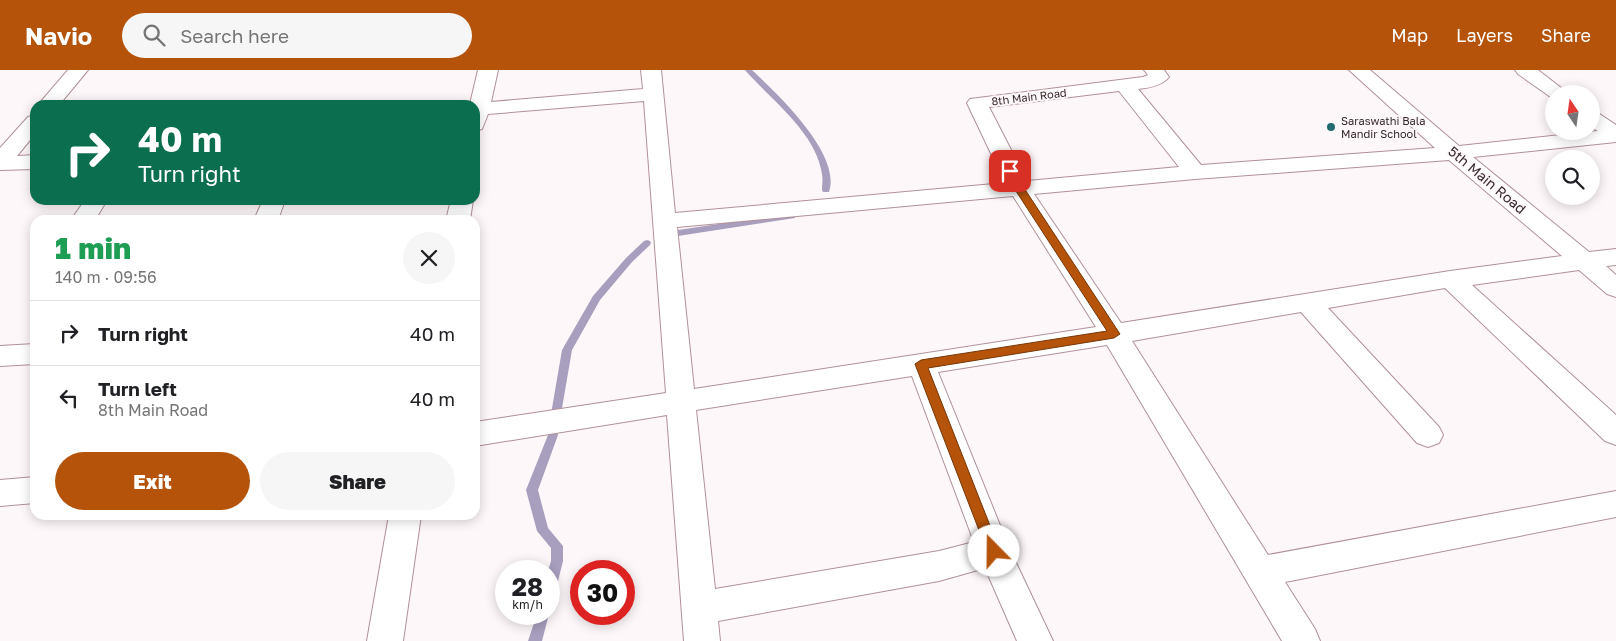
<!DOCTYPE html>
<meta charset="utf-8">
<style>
body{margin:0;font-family:"Golos Text",sans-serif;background:#f6f6f6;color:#202124;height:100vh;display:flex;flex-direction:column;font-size:19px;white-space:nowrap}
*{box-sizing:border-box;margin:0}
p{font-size:16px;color:#757577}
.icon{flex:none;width:28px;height:28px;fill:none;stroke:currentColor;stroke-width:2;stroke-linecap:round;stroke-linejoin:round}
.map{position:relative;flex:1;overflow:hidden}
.drawer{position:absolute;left:30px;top:145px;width:450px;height:305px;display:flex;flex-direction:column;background:#fff;border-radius:15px;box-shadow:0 2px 12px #0003}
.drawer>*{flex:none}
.hud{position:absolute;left:30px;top:30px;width:450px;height:105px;border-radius:15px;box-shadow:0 2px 12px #0003;background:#0b6e4f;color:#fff;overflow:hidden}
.needle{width:32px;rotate:347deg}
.controls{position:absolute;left:1545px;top:15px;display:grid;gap:10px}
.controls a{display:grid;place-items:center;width:55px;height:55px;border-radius:50%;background:#fff;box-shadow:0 2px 12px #0003;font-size:25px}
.speed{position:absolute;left:495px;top:490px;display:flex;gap:10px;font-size:25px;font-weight:700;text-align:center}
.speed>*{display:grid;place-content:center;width:65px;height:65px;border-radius:50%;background:#fff;box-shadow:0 2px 12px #0003;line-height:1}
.speed small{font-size:12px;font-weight:400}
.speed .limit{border:8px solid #d22;background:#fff;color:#111}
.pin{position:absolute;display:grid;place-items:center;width:42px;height:42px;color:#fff;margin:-21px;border-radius:10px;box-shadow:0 2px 8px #0006}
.me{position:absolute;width:55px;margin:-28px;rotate:338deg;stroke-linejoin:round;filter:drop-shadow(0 0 4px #0008)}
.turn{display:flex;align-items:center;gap:18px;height:105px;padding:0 25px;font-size:22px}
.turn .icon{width:65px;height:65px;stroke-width:2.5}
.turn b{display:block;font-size:35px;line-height:42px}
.round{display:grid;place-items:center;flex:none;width:52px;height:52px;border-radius:26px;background:#f6f6f6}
.summary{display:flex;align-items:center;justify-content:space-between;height:85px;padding:0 25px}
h1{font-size:30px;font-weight:800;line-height:38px;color:#1e9e55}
.cta{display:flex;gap:10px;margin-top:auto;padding:10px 25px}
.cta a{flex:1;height:58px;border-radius:30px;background:#b45309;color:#fff;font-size:20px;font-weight:800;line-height:58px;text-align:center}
.cta a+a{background:#f6f6f6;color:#202124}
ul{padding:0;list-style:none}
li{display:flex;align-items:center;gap:15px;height:65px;padding:0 25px;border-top:1px solid #e0e0e0}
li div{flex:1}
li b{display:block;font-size:19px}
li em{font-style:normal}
header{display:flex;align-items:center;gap:30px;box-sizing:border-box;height:70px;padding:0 25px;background:#b45309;color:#fff}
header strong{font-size:24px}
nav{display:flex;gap:28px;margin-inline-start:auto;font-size:18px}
.search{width:350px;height:45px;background:#f6f6f6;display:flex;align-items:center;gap:12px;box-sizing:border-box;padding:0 18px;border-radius:28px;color:#757577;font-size:19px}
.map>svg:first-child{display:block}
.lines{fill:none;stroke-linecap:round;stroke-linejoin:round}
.stream{fill:#a89ebe;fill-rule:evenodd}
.minor-casing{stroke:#af9197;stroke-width:2}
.minor{fill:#fff;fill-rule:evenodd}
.route{fill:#b45309;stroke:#753606}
.poi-dot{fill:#216c71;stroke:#fef7f9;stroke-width:2}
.labels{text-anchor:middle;stroke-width:4;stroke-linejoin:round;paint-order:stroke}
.far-street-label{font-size:11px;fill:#35292b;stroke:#fef7f9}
.far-poi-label{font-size:11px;fill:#35292b;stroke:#fef7f9;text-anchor:start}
.street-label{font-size:14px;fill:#35292b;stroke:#fef7f9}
</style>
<header>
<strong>Navio</strong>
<div class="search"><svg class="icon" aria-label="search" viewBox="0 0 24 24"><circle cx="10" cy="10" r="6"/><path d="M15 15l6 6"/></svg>Search here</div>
<nav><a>Map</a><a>Layers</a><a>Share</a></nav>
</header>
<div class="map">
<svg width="1616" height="571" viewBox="0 0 1616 571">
<rect width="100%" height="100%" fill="#fef7f9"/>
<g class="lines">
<!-- stream -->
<g class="stream">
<path d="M745,0H752C777,24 842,84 829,122H823L822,120C822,115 823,109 822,104C816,62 771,30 745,0Z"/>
<polygon points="792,143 795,144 795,148 678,166 674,163 678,160"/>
<polygon points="647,170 650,171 651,173 650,175 632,192 600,230 572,280 561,344 560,347 552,347 551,344 562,280 593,226 626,188 644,171"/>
<polygon points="553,361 557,362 558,365 538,420 548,458 563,476 563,491 555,523 553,527 549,529 548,501 551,491 551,478 537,461 526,420 548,365 549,362"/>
<polygon points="549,543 549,544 542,571 528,571 537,544"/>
</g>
<!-- minor casing -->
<g class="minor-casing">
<g id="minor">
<polygon points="68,0 88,0 59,35 38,35"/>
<path d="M478,0H498L491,32L643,19L641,0H661L675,143L1005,113L967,33L970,29L1143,7L1148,5L1144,0H1164L1169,7C1162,16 1148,18 1138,19L1201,95L1435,78L1349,0H1370L1459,76L1598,61L1591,57V41L1598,43L1616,55V72L1473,87L1589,182L1616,179V195L1606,196L1616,205V227L1607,224L1579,200L1472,215L1616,345V375L1605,371L1445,218L1328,238L1439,357L1443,365L1439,373L1428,377L1417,373L1301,242L1132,271L1268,485L1616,421V447L1285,512L1315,559L1320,571H1282L1107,275L938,302L1010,480L1053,571H1017L985,498L939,511L718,551L720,571H684L667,345L475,376V352L666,323L644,31L488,44L482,59L475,61V35H468L470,34ZM1119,21L1179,97L1027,111L989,37ZM1449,90L1562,186L1450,201L1121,253L1034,124L1195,109ZM1013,126L1096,257L694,319L677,157ZM912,306L974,472L939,481L715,519L696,340Z"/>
<polygon points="1515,0 1538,0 1569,24 1554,24 1554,29 1552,28 1518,4"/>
<polygon points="35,45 35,64 17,86 35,85 35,99 0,100 0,78 28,47"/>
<polygon points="85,130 107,130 95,150 71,150"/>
<polygon points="263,130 285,130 278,150 254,150"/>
<polygon points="451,130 473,130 470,150 446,150"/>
<polygon points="35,274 35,294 0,296 0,276"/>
<polygon points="35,407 35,433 0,436 0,410"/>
<polygon points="389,445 421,445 403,571 367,571"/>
</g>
</g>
<!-- minor -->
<use href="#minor" class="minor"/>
</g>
<!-- route -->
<polygon class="route" points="1010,98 1015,101 1024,118 1120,264 1114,268 928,298 1000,481 998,485 994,487 989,485 987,481 915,294 921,290 1107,261 1014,118 1006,101"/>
<!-- markers -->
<circle class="poi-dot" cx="1331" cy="57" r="5"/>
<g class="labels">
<!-- far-street labels -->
<g class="far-street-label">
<text transform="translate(1029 27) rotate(-7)" y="4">8th Main Road</text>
</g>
<!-- far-poi labels -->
<g class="far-poi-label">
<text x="1341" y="55">Saraswathi Bala<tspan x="1341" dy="13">Mandir School</tspan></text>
</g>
<!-- street labels -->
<g class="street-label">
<text transform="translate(1487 110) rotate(40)" y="5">5th Main Road</text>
</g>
</g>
</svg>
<div class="controls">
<a><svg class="needle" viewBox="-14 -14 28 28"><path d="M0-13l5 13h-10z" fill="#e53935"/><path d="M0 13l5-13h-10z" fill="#757577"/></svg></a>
<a><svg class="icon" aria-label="search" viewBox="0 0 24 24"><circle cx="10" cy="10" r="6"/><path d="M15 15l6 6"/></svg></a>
</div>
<div class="speed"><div>28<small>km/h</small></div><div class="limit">30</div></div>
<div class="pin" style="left:1010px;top:101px;background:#d93025"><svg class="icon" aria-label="arrive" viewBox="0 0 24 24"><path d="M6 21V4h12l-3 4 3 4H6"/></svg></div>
<svg class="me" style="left:994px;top:481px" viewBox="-20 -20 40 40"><circle r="19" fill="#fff"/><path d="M0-13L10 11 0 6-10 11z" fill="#b45309"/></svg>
<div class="hud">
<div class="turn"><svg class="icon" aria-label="right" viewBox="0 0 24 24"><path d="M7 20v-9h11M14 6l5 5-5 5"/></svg><div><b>40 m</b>Turn right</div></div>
</div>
<section class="drawer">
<div class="summary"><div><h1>1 min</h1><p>140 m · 09:56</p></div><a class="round"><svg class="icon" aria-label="close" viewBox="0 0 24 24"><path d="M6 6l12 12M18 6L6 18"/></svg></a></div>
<ul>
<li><svg class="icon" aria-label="right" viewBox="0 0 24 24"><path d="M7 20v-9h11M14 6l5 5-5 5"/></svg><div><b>Turn right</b></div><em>40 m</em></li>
<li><svg class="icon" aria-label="left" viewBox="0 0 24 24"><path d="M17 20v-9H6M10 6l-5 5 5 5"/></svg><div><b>Turn left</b><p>8th Main Road</p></div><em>40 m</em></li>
</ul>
<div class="cta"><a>Exit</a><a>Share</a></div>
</section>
</div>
